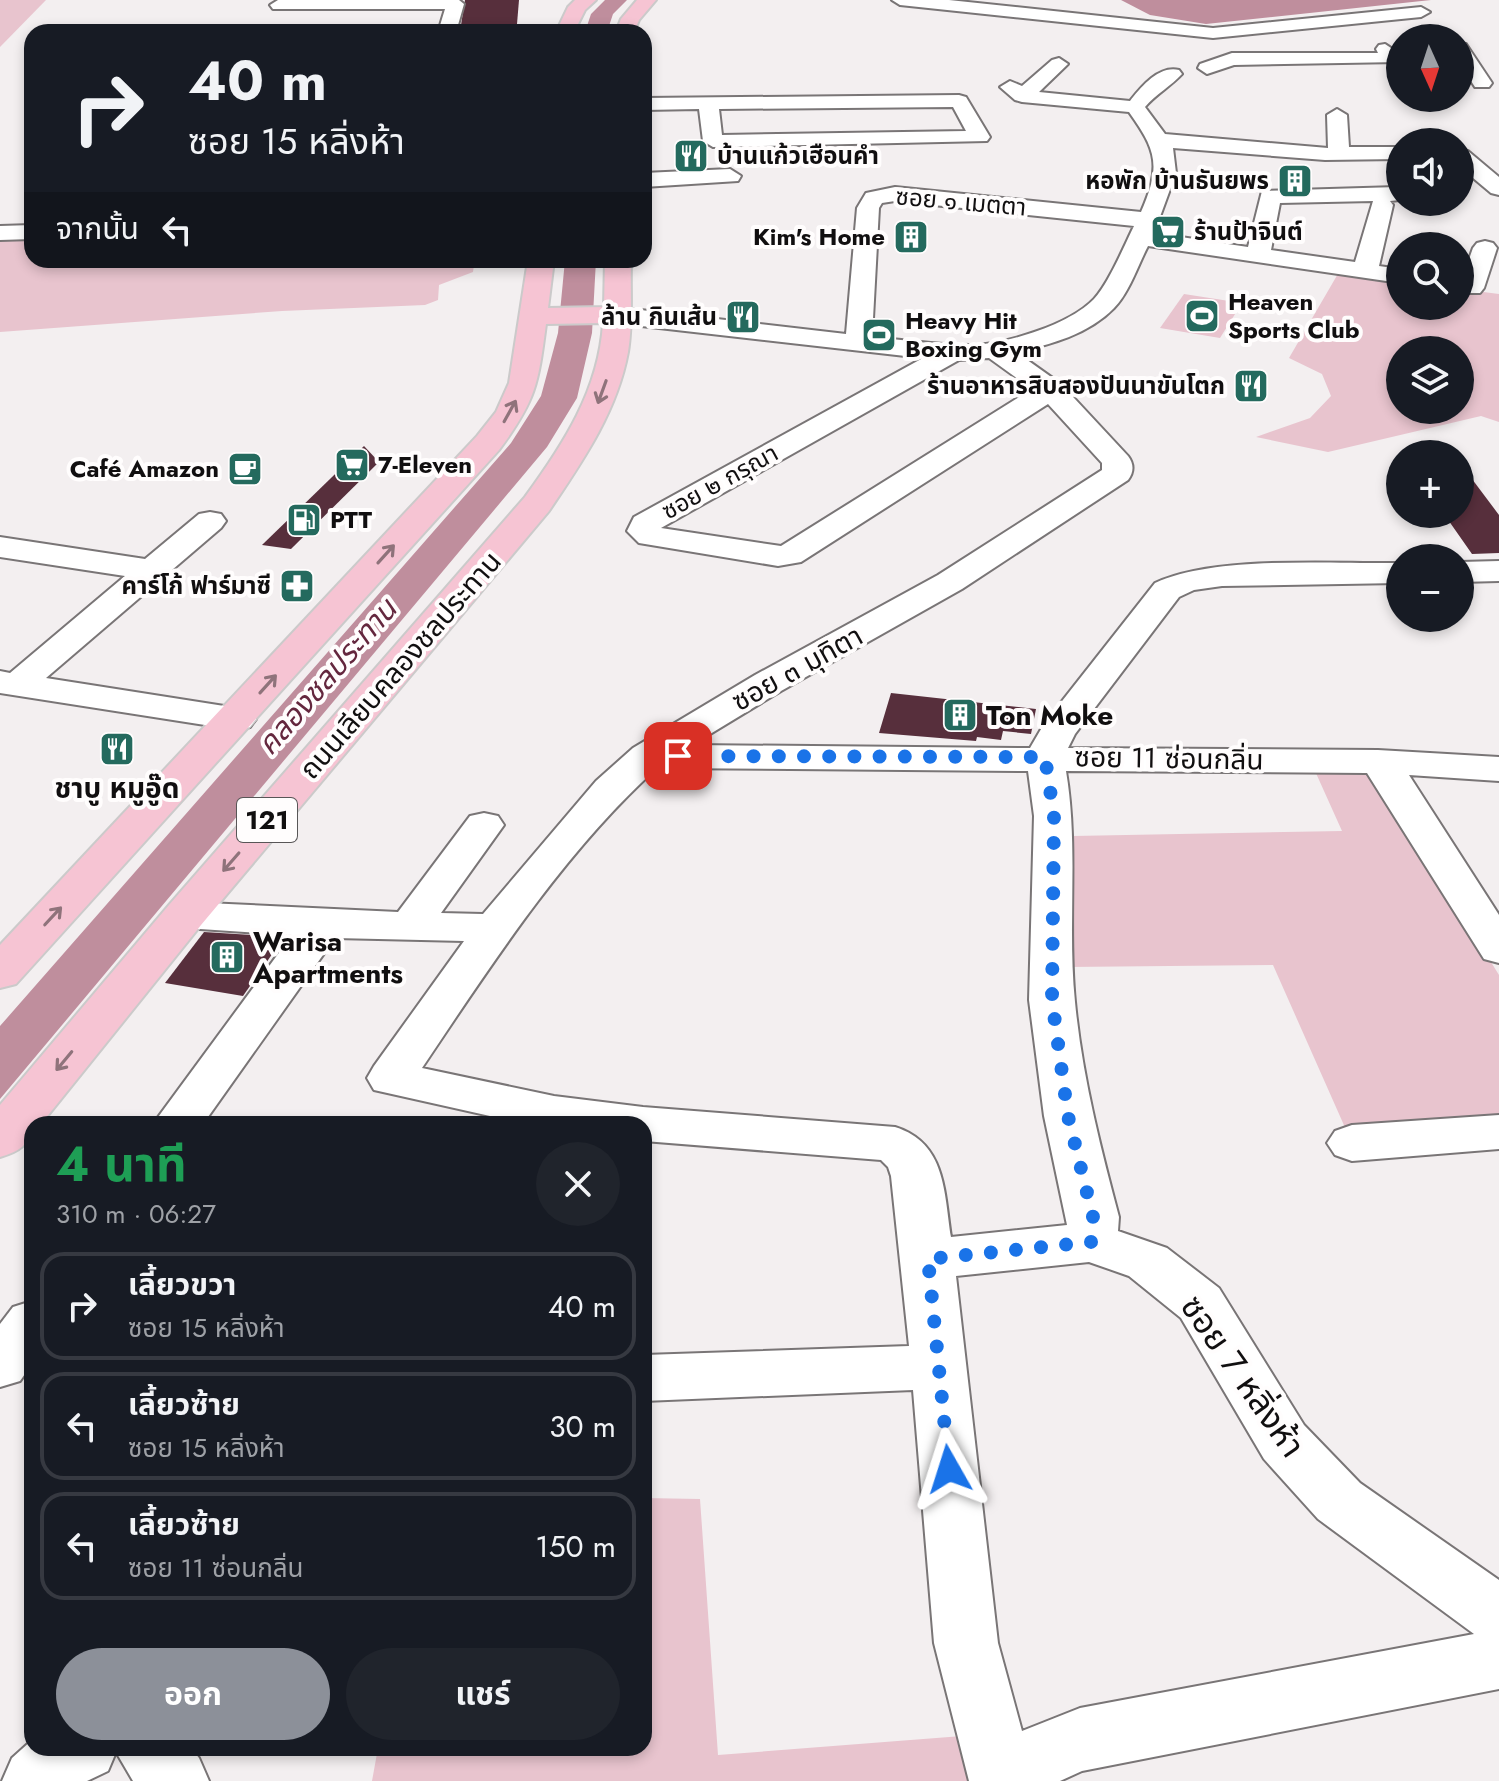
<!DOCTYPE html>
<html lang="th">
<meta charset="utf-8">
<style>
body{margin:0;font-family:Jost,"Noto Sans Thai",sans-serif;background:#20242c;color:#f1f3f6;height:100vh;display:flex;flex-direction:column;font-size:30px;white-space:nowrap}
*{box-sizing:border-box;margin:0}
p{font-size:26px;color:#9ea1a6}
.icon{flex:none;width:44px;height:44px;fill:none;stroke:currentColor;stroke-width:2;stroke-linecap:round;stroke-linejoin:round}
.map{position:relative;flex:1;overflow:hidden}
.side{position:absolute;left:24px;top:1116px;width:628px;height:640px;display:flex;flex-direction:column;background:#171b24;border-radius:24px;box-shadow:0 4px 12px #0003}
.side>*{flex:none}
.hud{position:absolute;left:24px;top:24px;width:628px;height:244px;border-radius:24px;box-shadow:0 4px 12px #0003;background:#171b24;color:#f1f3f6;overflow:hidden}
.needle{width:52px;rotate:177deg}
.fabs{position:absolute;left:1386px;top:24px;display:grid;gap:16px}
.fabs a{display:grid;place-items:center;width:88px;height:88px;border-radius:50%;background:#171b24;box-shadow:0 4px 12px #0003;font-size:40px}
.pin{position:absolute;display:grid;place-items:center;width:68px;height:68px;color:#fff;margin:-34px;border-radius:16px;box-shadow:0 4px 12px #0006}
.me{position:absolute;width:88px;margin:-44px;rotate:354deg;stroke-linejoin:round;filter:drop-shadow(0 0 6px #0008)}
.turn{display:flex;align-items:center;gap:28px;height:168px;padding:0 32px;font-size:36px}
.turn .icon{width:104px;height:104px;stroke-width:2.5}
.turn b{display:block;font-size:56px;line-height:68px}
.then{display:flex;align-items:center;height:76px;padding:0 32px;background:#0003;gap:16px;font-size:30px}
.round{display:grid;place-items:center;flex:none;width:84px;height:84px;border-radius:42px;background:#20242c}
.summary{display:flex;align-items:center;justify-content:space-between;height:136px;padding:0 32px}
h1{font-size:48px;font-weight:700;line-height:60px;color:#1e9e55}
.action{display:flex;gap:16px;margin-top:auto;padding:16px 32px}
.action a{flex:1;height:92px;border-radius:48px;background:#8c9099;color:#fff;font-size:32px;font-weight:700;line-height:92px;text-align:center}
.action a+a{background:#20242c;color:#f1f3f6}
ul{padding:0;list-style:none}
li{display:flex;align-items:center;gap:24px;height:108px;margin:0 16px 12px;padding:0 16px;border:4px solid #363941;border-radius:24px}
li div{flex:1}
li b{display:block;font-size:30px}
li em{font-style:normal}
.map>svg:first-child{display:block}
.green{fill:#e8c4ce;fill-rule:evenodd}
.water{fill:#bf8e9d}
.building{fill:#572f3c}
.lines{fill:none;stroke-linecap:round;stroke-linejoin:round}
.minor-casing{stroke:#797576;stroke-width:4}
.major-casing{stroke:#cbcaca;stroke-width:4}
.minor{fill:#fff;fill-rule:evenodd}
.major{fill:#f6c4d3;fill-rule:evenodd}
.oneway{stroke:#8f737b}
.route{stroke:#1a73e8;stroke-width:14;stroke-dasharray:0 25.2}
.labels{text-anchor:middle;stroke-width:8;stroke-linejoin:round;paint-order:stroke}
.far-poi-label{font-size:24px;font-weight:bold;fill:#110f10;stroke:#fffdfd;text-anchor:start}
.far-street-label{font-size:24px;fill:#110f10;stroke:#fffdfd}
.shield{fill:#fffdfd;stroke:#585657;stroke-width:2}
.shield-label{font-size:26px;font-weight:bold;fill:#110f10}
.street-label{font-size:28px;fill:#110f10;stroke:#fffdfd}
.poi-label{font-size:28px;font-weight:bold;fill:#110f10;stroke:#fffdfd;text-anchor:start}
.water-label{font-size:30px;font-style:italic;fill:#64273e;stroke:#fffdfd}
.near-street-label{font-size:34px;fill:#110f10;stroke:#fffdfd}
</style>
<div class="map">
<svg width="1499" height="1781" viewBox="0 0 1499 1781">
<rect width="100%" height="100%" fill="#f3eff0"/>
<!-- green -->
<g class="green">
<polygon points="0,0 46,0 0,47"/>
<polygon points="32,234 32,260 471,260 474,265 473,272 439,285 438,300 425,305 282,311 0,332 0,235"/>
<path d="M1339,272L1400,280V306H1460V289L1499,294V422L1481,416L1328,452L1256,437L1310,418L1331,396L1322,374L1289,358ZM1400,350H1460V410H1400Z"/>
<polygon points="1184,294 1242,303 1220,338 1160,328"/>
<polygon points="1371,769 1499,975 1499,1121 1347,1132 1273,965 1067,967 1073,836 1342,831 1315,771"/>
<polygon points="644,1498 700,1499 718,1755 975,1735 983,1781 372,1781 378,1748 644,1748"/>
</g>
<!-- water -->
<g class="water">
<polygon points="605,0 627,0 613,14 607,32 585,32 591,14"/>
<polygon points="1121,0 1431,0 1206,24 1150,15"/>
<polygon points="565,260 596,260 592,333 577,398 547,447 0,1099 0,1026 511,443 541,396 558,333"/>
</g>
<!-- building -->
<g class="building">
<polygon points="465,0 519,0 517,24 461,25"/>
<polygon points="364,446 379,462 291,549 262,545"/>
<polygon points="1460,463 1499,515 1499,553 1472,554 1444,514 1460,514"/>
<polygon points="891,693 1036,709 1031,734 1003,731 1001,740 977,737 976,741 879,733"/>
<polygon points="204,932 284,937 243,996 165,983"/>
</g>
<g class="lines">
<!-- minor casing -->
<g class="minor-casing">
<g id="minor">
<polygon points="278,0 459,0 464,4 456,32 438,32 445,9 273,9 270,5"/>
<polygon points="892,0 949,0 1213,28 1421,7 1430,12 1421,17 1213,38 900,5"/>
<path d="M1460,43L1466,44L1492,83L1489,87H1475C1464,71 1460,62 1460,43Z"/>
<polygon points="1385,44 1400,54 1400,62 1234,65 1207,74 1198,68 1200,64 1232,53 1378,53 1376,49 1379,45"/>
<path d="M1059,58L1068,64L1039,92L1130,101C1141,87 1159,65 1179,70L1182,74C1171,86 1156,94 1145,107L1165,134L1328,148L1327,115L1337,109L1347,115L1349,147H1400V159L1325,160L1173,148L1176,173L1154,233L1248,247L1262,191L1397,187L1400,188V200L1390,201L1393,205L1379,266L1400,269V283L1148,246C1138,265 1129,293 1114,308C1089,334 1050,345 1016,352L1061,384L1128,456C1134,464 1134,472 1128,480L962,589L781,691L692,745L1030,748L1044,724L1155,583C1215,555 1331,564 1400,563V583L1222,586L1194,590L1179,597L1075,734L1068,748L1378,750L1499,757V781L1409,775L1499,915V963L1484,959L1367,773L1066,771C1079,848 1067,925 1075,1002C1082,1075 1100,1146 1119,1217L1118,1231L1167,1248L1219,1288L1304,1425L1360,1483L1499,1580V1689L1082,1771L1060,1781H969L934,1643L913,1390L644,1401V1355L909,1346L891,1176L888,1167L881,1160L644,1141V1124H526L374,1090L367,1078L374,1066L464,941L335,938L203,1124H153L292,935L185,928L170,924L164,915L170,906L185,902L398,912L470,816L484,813L498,816L504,825L441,913L483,914L596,781L633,748L755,675L938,575L1102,470V463L1048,404L801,562L778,566L639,543L627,531L634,517L923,358L615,323L606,320L602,315L606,310L615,307L846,334L857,208L866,193L895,187L1141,212C1161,166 1157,151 1129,112L1022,102L1015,100L1000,87L1010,81L1022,86L1052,60ZM895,201L1134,226C1125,244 1109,283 1094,299C1069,325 1004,345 969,345C937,345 904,340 872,337L879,208L882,203ZM1373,201L1355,262L1271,250L1280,203ZM989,358L1032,389L781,546L661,528L959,360ZM657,768L1028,771L1034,816L1029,1000L1044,1116L1067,1225L951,1237C944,1192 946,1143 895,1127L643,1107L554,1096L422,1068C491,965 565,851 657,768ZM1089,1262L1129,1276L1181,1318L1264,1459L1318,1519L1474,1634L1080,1708L1022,1731L998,1643L956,1276Z"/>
<path d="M959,95L966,97L990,137L987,141L713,147L703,141L699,109L644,110V98ZM953,107L966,131L722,135L719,109Z"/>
<polygon points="1460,150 1468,151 1499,177 1499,195 1491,193 1460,167"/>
<polygon points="730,169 741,176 738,181 644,187 644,173"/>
<polygon points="32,225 32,239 0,240 0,226"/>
<polygon points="1485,241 1493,243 1497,248 1484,288 1480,293 1462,293 1460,284 1473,248 1477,243"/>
<polygon points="210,512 221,514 226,521 221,528 46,678 237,708 250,711 256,719 250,727 237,730 0,693 0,671 10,673 125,576 0,557 0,537 145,559 199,514"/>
<polygon points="1499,561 1499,581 1460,582 1460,562"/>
<polygon points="1499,1115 1499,1149 1352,1161 1335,1155 1327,1143 1335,1131 1352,1125"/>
<polygon points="32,1301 32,1364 20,1381 0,1387 0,1324 13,1307"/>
<polygon points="32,1740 32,1748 191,1748 199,1758 209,1781 133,1781 116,1752 108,1771 87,1781 2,1781 12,1758"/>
</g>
</g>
<!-- major casing -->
<g class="major-casing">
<g id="major">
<polygon points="575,0 596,0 585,10 574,32 556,32 568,7"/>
<polygon points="637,0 656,0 639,20 634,32 616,32 621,19"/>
<path d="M528,260H554L548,308L604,307L605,260H631C630,291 633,322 628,352C617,412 582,462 549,511L201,925L41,1124H32C32,1144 18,1152 0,1157V1105L169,905L525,497C563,445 599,390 603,323L546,324C538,385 536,400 499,450L16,984L0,988V945L477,436L496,412L509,383Z"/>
</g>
</g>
<!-- minor -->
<use href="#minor" class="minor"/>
<!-- major -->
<use href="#major" class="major"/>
</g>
<!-- one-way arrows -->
<defs><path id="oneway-shaft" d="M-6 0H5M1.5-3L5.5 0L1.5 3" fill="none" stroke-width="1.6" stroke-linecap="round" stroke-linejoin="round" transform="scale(2)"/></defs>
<g class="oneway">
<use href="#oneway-shaft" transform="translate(602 392) rotate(110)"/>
<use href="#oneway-shaft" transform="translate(510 411) rotate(-61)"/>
<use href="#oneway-shaft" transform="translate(386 554) rotate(-48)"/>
<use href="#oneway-shaft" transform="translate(268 684) rotate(-48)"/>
<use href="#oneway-shaft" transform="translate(231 862) rotate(131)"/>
<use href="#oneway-shaft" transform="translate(53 916) rotate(-47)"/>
<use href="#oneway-shaft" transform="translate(64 1061) rotate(130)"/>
</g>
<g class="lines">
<!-- route -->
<polyline class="route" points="678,756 1045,757 1054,816 1052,1000 1068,1116 1093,1217 1091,1242 928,1259 949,1469"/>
</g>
<!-- icons -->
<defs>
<g id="restaurant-square" transform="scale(1.8)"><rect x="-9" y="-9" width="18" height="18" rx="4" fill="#246a5e" stroke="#fffdfd"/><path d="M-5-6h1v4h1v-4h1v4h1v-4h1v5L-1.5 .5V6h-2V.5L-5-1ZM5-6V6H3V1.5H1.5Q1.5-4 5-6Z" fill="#fff"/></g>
<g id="building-square" transform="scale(1.8)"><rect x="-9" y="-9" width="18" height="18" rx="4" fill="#246a5e" stroke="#fffdfd"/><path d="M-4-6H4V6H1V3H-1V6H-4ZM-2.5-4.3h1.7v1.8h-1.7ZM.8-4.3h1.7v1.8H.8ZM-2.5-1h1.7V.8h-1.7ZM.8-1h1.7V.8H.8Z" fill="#fff"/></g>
<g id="supermarket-square" transform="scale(1.8)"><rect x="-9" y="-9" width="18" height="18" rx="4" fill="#246a5e" stroke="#fffdfd"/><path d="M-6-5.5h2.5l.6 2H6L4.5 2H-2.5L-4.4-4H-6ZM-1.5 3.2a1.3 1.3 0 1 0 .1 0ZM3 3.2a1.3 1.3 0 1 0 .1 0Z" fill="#fff"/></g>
<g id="stadium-square" transform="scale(1.8)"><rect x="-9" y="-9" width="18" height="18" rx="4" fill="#246a5e" stroke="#fffdfd"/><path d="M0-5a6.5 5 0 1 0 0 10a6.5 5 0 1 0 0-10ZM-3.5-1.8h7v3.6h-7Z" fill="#fff"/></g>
<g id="cafe-square" transform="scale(1.8)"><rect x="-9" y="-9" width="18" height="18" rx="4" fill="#246a5e" stroke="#fffdfd"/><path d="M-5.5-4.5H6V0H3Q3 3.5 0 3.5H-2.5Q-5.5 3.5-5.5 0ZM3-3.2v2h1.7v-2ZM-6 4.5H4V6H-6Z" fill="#fff"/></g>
<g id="fuel-square" transform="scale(1.8)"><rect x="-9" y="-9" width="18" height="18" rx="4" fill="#246a5e" stroke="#fffdfd"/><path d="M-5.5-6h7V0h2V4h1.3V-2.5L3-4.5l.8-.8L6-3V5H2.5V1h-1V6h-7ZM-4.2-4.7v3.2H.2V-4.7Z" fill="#fff"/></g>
<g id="pharmacy-square" transform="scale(1.8)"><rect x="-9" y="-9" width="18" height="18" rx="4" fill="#246a5e" stroke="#fffdfd"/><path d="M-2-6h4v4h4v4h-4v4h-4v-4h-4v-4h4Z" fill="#fff"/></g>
</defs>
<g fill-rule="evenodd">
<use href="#restaurant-square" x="691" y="156"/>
<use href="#building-square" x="1295" y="181"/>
<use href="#supermarket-square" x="1168" y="232"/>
<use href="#building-square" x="911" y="237"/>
<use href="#stadium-square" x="1202" y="316"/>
<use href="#restaurant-square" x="743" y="317"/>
<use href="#stadium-square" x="879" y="335"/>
<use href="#restaurant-square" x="1251" y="386"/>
<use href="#supermarket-square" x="352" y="465"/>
<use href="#cafe-square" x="245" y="469"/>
<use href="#fuel-square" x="304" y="520"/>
<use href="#pharmacy-square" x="297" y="586"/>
<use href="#building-square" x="960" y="715"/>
<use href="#restaurant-square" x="117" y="749"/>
<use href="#building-square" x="227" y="957"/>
</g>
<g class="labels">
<!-- far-poi labels -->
<g class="far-poi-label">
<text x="717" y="164">บ้านแก้วเฮือนคำ</text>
<text x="1269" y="189" text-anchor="end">หอพัก บ้านธันยพร</text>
<text x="1194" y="240">ร้านป้าจินต์</text>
<text x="885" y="245" text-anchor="end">Kim's Home</text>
<text x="1228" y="310">Heaven<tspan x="1228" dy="28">Sports Club</tspan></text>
<text x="717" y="325" text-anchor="end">ล้าน กินเส้น</text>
<text x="905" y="329">Heavy Hit<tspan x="905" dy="28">Boxing Gym</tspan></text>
<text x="1225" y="394" text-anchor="end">ร้านอาหารสิบสองปันนาขันโตก</text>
<text x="378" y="473">7-Eleven</text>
<text x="219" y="477" text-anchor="end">Café Amazon</text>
<text x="330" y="528">PTT</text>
<text x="271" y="594" text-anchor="end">คาร์โก้ ฟาร์มาซี</text>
</g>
<!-- far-street labels -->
<g class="far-street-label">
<text transform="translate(961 202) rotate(5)" y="8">ซอย ๑ เมตตา</text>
<text transform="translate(720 482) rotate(-29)" y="8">ซอย ๒ กรุณา</text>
</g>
<!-- shield labels -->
<rect class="shield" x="237" y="798" width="60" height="44" rx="6"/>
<g class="shield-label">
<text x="267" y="829">121</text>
</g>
<!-- street labels -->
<g class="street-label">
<text transform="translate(400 665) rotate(-49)" y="10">ถนนเลียบคลองชลประทาน</text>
<text transform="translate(797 668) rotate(-29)" y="10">ซอย ๓ มุทิตา</text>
<text transform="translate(1169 758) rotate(1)" y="10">ซอย 11 ซ่อนกลิ่น</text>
</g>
<!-- poi labels -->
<g class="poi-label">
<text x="986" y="725">Ton Moke</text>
<text x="117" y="798" text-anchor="middle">ชาบู หมูอู๊ด</text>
<text x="253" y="951">Warisa<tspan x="253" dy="32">Apartments</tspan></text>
</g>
<!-- water labels -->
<g class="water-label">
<text transform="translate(327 677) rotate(-49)" y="10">คลองชลประทาน</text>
</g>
<!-- near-street labels -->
<g class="near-street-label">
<text transform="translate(1243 1376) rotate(55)" y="12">ซอย 7 หลิ่งห้า</text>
</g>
</g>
</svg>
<div class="fabs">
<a><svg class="needle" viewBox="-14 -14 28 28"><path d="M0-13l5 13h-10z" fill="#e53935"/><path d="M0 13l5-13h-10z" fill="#9ea1a6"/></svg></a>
<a><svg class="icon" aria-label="sound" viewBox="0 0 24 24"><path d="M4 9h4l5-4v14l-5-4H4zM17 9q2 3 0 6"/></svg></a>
<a><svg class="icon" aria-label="search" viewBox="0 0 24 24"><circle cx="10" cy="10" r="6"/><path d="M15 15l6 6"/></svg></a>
<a><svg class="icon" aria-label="layers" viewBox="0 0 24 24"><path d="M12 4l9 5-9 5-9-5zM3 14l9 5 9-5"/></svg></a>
<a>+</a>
<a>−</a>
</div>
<div class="pin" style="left:678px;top:756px;background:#d93025"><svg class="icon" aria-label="arrive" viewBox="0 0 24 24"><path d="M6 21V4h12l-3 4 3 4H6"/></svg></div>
<svg class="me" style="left:949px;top:1469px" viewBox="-20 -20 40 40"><path d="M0-17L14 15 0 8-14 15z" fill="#1a73e8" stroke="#fff" stroke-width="4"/></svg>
<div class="hud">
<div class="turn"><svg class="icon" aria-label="right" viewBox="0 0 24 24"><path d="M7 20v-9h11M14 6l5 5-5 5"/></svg><div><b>40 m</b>ซอย 15 หลิ่งห้า</div></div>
<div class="then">จากนั้น<svg class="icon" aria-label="left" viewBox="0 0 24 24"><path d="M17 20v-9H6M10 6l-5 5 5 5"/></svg></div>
</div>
<section class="side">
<div class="summary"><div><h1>4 นาที</h1><p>310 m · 06:27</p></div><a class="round"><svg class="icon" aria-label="close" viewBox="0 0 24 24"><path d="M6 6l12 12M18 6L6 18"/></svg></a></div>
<ul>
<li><svg class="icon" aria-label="right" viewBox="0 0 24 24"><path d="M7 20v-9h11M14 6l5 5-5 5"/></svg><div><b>เลี้ยวขวา</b><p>ซอย 15 หลิ่งห้า</p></div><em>40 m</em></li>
<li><svg class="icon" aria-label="left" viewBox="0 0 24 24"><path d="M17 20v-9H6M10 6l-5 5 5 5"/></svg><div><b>เลี้ยวซ้าย</b><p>ซอย 15 หลิ่งห้า</p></div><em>30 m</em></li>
<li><svg class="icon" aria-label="left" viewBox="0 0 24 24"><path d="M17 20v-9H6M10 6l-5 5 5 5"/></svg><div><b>เลี้ยวซ้าย</b><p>ซอย 11 ซ่อนกลิ่น</p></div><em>150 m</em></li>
</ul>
<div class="action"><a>ออก</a><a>แชร์</a></div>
</section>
</div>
